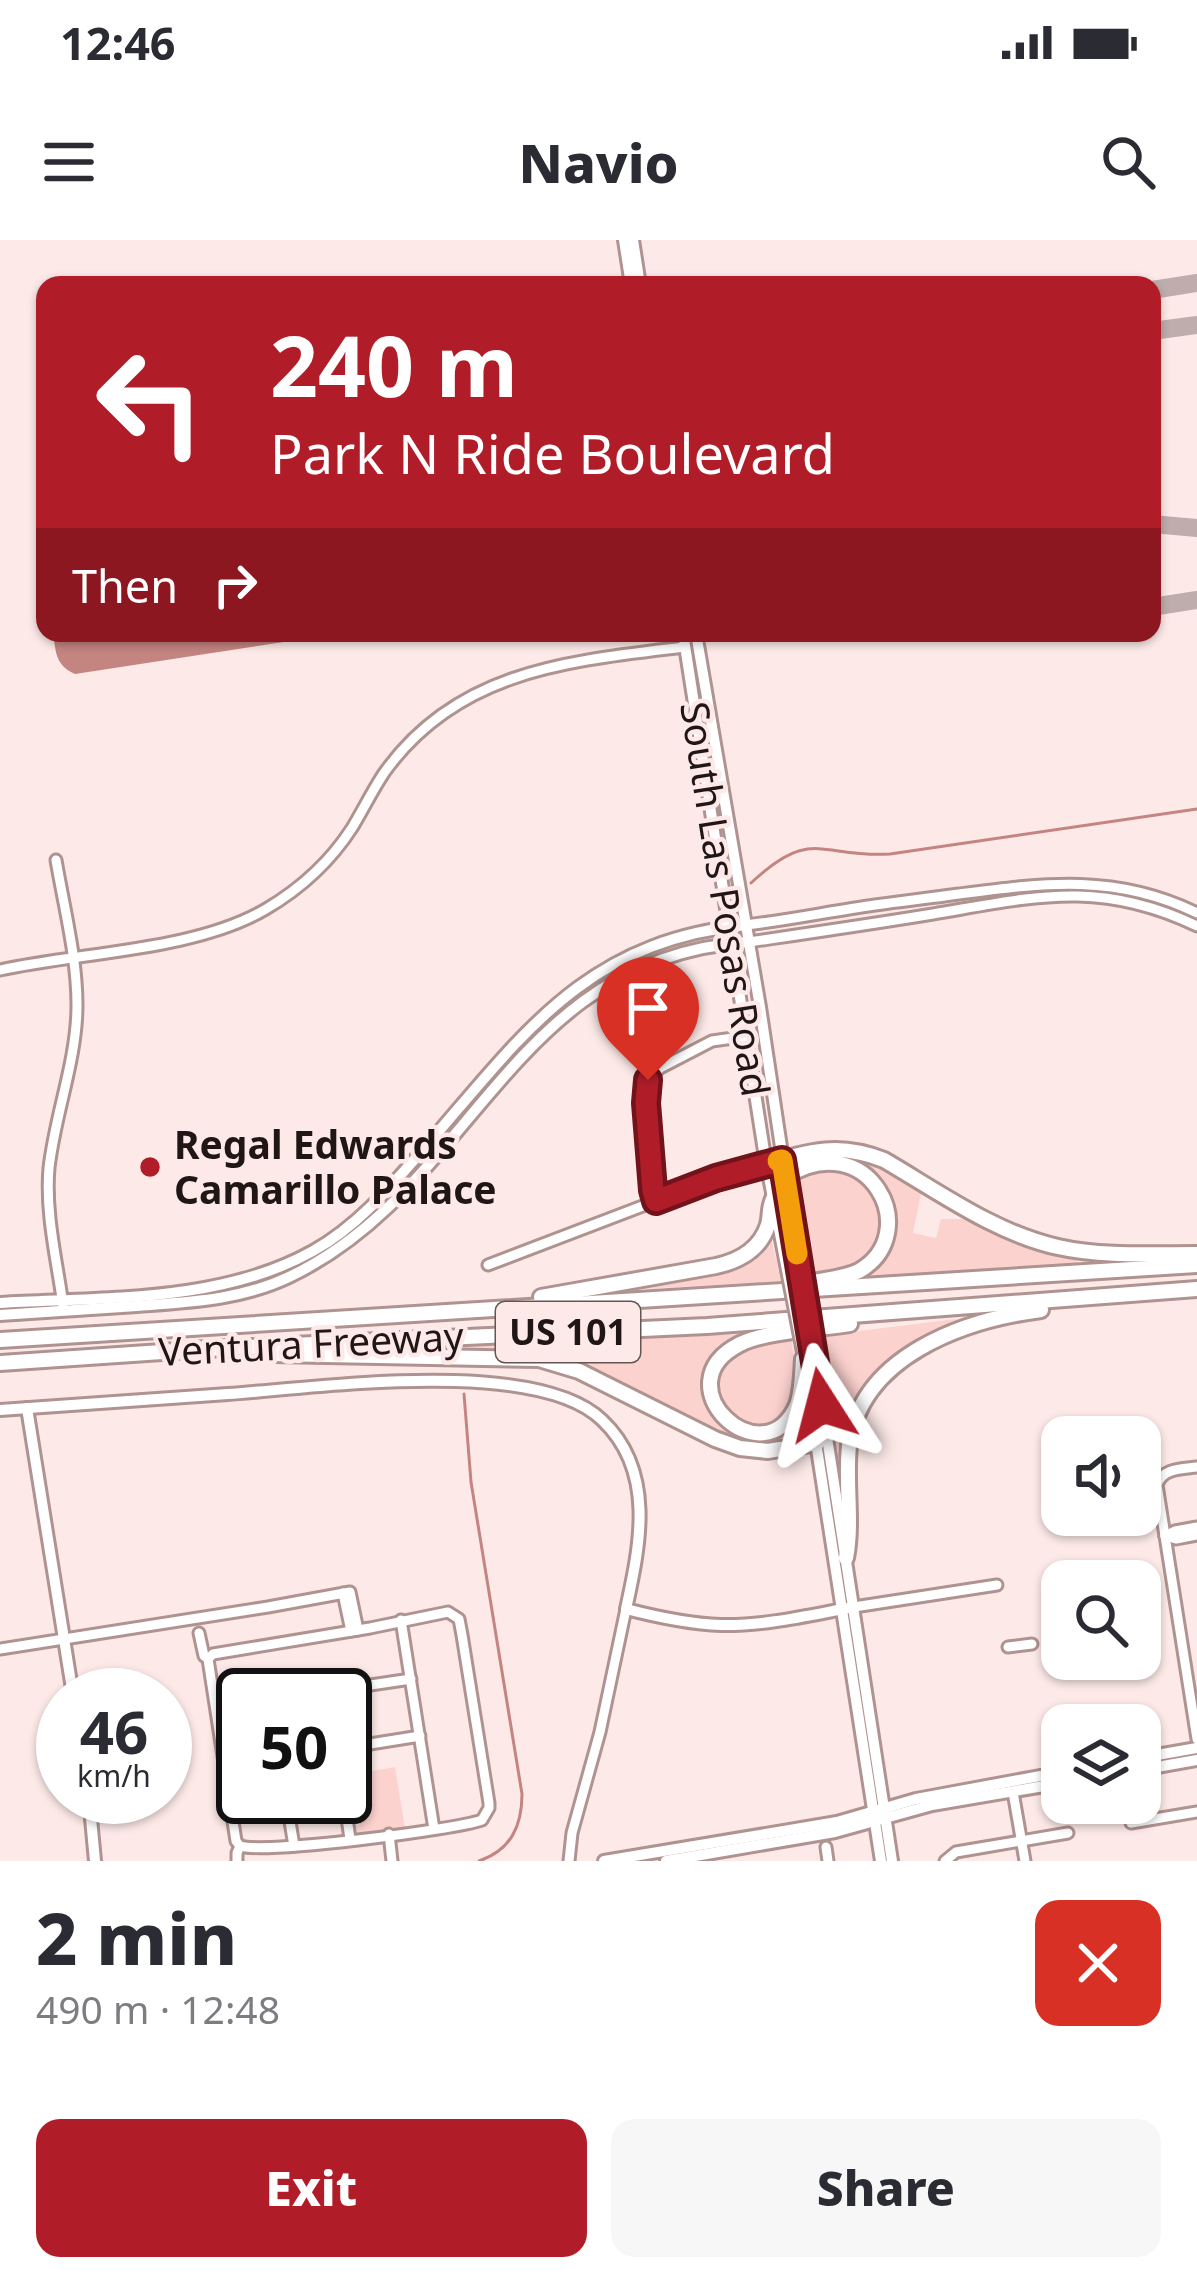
<!DOCTYPE html>
<meta charset="utf-8">
<style>
body{margin:0;font-family:"Noto Sans",sans-serif;background:#f7f7f7;color:#2b2b33;height:100vh;display:flex;flex-direction:column;font-size:45px;white-space:nowrap}
*{box-sizing:border-box;margin:0}
p{font-size:39px;color:#7c7c81}
.icon{flex:none;width:66px;height:66px;fill:none;stroke:currentColor;stroke-width:2;stroke-linecap:round;stroke-linejoin:round}
.map{position:relative;height:1621px;overflow:hidden}
.sheet{display:flex;flex-direction:column;background:#fff;flex:1}
.sheet>*{flex:none}
.banner{position:absolute;left:36px;top:36px;width:1125px;height:366px;border-radius:24px;box-shadow:0 3px 9px #0004;background:#b01d29;color:#fff;overflow:hidden}
.tools{position:absolute;left:1041px;top:1176px;display:grid;gap:24px}
.tools a{display:grid;place-items:center;width:120px;height:120px;border-radius:24px;background:#fff;box-shadow:0 3px 9px #0004;font-size:60px}
.speed{position:absolute;left:36px;top:1428px;display:flex;gap:24px;font-size:60px;font-weight:700;text-align:center}
.speed>*{display:grid;place-content:center;width:156px;height:156px;border-radius:50%;background:#fff;box-shadow:0 3px 9px #0004;line-height:1}
.speed small{font-size:30px;font-weight:400}
.speed .limit{border:6px solid #111;border-radius:18px;background:#fff;color:#111}
.pin{position:absolute;display:grid;place-items:center;width:102px;height:102px;color:#fff;margin:-123px -51px;border-radius:50% 50% 50% 0;rotate:-45deg;box-shadow:0 0 12px #0007}
.pin .icon{rotate:45deg}
.me{position:absolute;width:132px;margin:-66px;rotate:351deg;stroke-linejoin:round;filter:drop-shadow(0 0 9px #0008)}
.turn{display:flex;align-items:center;gap:42px;height:252px;padding:0 36px;font-size:54px}
.turn .icon{width:156px;height:156px;stroke-width:2.5}
.turn b{display:block;font-size:84px;line-height:102px}
.then{display:flex;align-items:center;height:114px;padding:0 36px;background:#0003;gap:24px;font-size:45px}
.round{display:grid;place-items:center;flex:none;width:126px;height:126px;border-radius:24px;background:#f7f7f7}
.summary{display:flex;align-items:center;justify-content:space-between;height:204px;padding:0 36px}
h1{font-size:72px;font-weight:800;line-height:90px}
.primary-button{display:flex;gap:24px;margin-top:auto;padding:24px 36px}
.primary-button a{flex:1;height:138px;border-radius:24px;background:#b01d29;color:#fff;font-size:48px;font-weight:800;line-height:138px;text-align:center}
.primary-button a+a{background:#f7f7f7;color:#2b2b33}
.status{display:flex;justify-content:space-between;align-items:center;height:84px;padding:0 60px;background:#fff;direction:ltr}
.status svg{height:33px;fill:currentColor}
header{display:flex;justify-content:space-between;align-items:center;height:156px;padding:0 36px;background:#fff;font-size:54px;font-weight:800}
.map>svg:first-child{display:block}
.green{fill:#fcd2cf}
.water{fill:#c48480}
.lines{fill:none;stroke-linecap:round;stroke-linejoin:round}
.stream{stroke:#c48480;stroke-width:3}
.taxiway{stroke:#beadac;stroke-width:18}
.minor-casing{stroke:#af9390;stroke-width:15}
.major-casing{stroke:#af9390;stroke-width:16}
.highway-casing{stroke:#af9390;stroke-width:20}
.minor{stroke:#fff;stroke-width:9}
.major{stroke:#fff;stroke-width:10}
.highway{stroke:#fff;stroke-width:14}
.major-bridge-casing{stroke:#af9390;stroke-width:16;stroke-linecap:butt}
.major-bridge{stroke:#fff;stroke-width:10}
.route-casing{stroke:#72131b;stroke-width:30}
.route{stroke:#b01d29;stroke-width:21}
.slow{stroke:#f59e0b;stroke-width:21}
.poi-dot{fill:#b01d29;stroke:#fdeae8;stroke-width:4.5}
.labels{text-anchor:middle;stroke-width:9;stroke-linejoin:round;paint-order:stroke}
.shield{fill:#fdeae8;stroke:#625654;stroke-width:3}
.shield-label{font-size:36px;font-weight:bold;fill:#201615}
.street-label{font-size:39px;fill:#201615;stroke:#fdeae8}
.poi-label{font-size:39px;font-weight:bold;fill:#201615;stroke:#fdeae8;text-anchor:start}
</style>
<div class="status"><b>12:46</b><svg viewBox="0 0 49 12"><path d="M0 12V9h3v3zM5 12V6h3v6zM10 12V3h3v9zM15 12V0h3v12zM26 1h20v11H26zM47 4h2v5h-2z"/></svg></div>
<header><svg class="icon" aria-label="menu" viewBox="0 0 24 24"><path d="M4 6h16M4 12h16M4 18h16"/></svg>Navio<svg class="icon" aria-label="search" viewBox="0 0 24 24"><circle cx="10" cy="10" r="6"/><path d="M15 15l6 6"/></svg></header>
<div class="map">
<svg width="1197" height="1621" viewBox="0 0 1197 1621">
<rect width="100%" height="100%" fill="#fdeae8"/>
<!-- green -->
<g class="green">
<polygon points="872,924 918,948 921,954 913,993 936,998 941,979 975,979 1078,1016 1077,1023 1055,1025 864,1040 862,1032 891,985 865,931"/>
<path d="M827,930C868,934 900,977 870,1013C855,1032 830,1034 809,1038L795,941L804,933Z"/>
<polygon points="771,997 781,1041 645,1049 638,1046 701,1033"/>
<path d="M956,1079L961,1083L877,1137L843,1224L839,1225C835,1202 837,1171 827,1152L818,1096Z"/>
<path d="M747,1094V1098L718,1119C711,1158 701,1182 747,1196L798,1173L803,1175L806,1198L763,1204L730,1198L579,1125L410,1112L412,1107L431,1105Z"/>
<path d="M791,1099C796,1129 801,1183 759,1187C748,1188 733,1183 725,1173C723,1171 719,1159 718,1156C707,1113 761,1103 791,1099Z"/>
<polygon points="395,1527 405,1588 354,1594 352,1586 360,1585 358,1572 350,1572 345,1536"/>
</g>
<!-- water -->
<path class="water" d="M53,393H343L75,434C55,425 56,412 53,393Z"/>
<g class="lines">
<!-- stream -->
<g class="stream">
<path d="M751,643C812,586 820,618 890,614L1197,569"/>
<path d="M464,1154L471,1242L522,1554C522,1586 511,1610 479,1621"/>
</g>
<!-- taxiway -->
<g class="taxiway">
<polyline points="1152,50 1197,43"/>
<polyline points="1152,91 1197,85"/>
<polyline points="1152,284 1197,288"/>
<polyline points="1152,367 1197,360"/>
</g>
<!-- minor casing -->
<g class="minor-casing">
<g id="minor">
<path d="M56,620C64,667 77,717 77,765C77,820 55,874 49,928C45,973 57,1021 63,1065"/>
<path d="M746,685C789,680 832,671 875,665C903,661 931,658 959,654C1044,643 1116,633 1197,673"/>
<path d="M749,702C810,693 872,684 933,674C1034,657 1099,639 1197,686"/>
<path d="M0,730C81,712 195,711 266,669C300,649 330,622 352,588C363,570 372,551 384,533C457,430 569,421 685,407"/>
<polyline points="656,961 646,863 648,840 660,828 712,801 747,796"/>
<polyline points="488,1025 716,938 767,924"/>
<path d="M1197,1227C1182,1229 1162,1228 1157,1245L1197,1499"/>
<polyline points="1165,1296 1175,1291 1197,1287"/>
<polyline points="1165,1296 1176,1299 1197,1295"/>
<polyline points="343,1353 351,1391"/>
<polyline points="854,1367 997,1345"/>
<polyline points="401,1380 434,1589"/>
<polyline points="199,1393 204,1416 208,1419 236,1601 240,1606 237,1613 237,1621"/>
<polyline points="1008,1407 1032,1404"/>
<polyline points="0,1409 268,1367 350,1352 358,1390"/>
<path d="M208,1419L213,1414L370,1388L448,1372L459,1379L462,1395L489,1563V1568L482,1580C454,1590 265,1614 240,1606"/>
<polyline points="303,1455 411,1439"/>
<polyline points="345,1508 420,1496"/>
<polyline points="1013,1552 1025,1621"/>
<polyline points="286,1557 294,1606"/>
<polyline points="344,1557 350,1599"/>
<polyline points="1131,1583 1197,1572"/>
<polyline points="389,1594 392,1621"/>
<polyline points="826,1607 828,1621"/>
<polyline points="569,1621 572,1593 600,1492 626,1369"/>
<polyline points="945,1621 956,1612 1068,1593"/>
</g>
</g>
<!-- major casing -->
<g class="major-casing">
<g id="major">
<polyline points="624,0 631,45"/>
<polyline points="633,0 640,45"/>
<polyline points="683,393 764,911 787,1030"/>
<polyline points="696,393 760,767 799,1027"/>
<path d="M0,1063C103,1057 220,1063 313,1011C356,987 388,950 420,913C520,799 582,701 746,685"/>
<path d="M0,1075C46,1072 91,1069 137,1066C189,1062 241,1060 289,1037C476,948 510,717 749,702"/>
<polyline points="814,1113 892,1621"/>
<polyline points="806,1138 881,1621"/>
<polyline points="27,1168 73,1455"/>
<path d="M0,1170C76,1165 152,1160 228,1154C316,1148 536,1116 602,1180C656,1231 640,1305 626,1369C657,1377 689,1384 721,1385C765,1386 810,1375 854,1367"/>
<polyline points="1140,1518 1197,1508"/>
<polyline points="1140,1530 1197,1520"/>
<polyline points="89,1557 95,1621"/>
<polyline points="604,1621 837,1582 916,1559 1062,1532"/>
<polyline points="666,1621 835,1592 932,1565 1062,1543"/>
</g>
</g>
<!-- highway casing -->
<g class="highway-casing">
<g id="highway">
<path d="M767,924C810,911 840,902 884,920C939,952 995,993 1058,1007C1102,1017 1152,1014 1197,1014"/>
<path d="M785,937C869,884 925,993 859,1031C845,1038 828,1039 813,1042"/>
<path d="M541,1057L716,1026C739,1021 760,1010 768,985C771,974 768,968 774,957"/>
<polyline points="0,1100 1197,1025"/>
<polyline points="272,1114 539,1119 579,1131 715,1199 740,1208 768,1211 817,1203"/>
<path d="M803,1119C802,1134 802,1151 797,1165C764,1241 659,1145 740,1104C766,1091 820,1089 850,1084"/>
<polyline points="0,1123 206,1109 707,1086 1197,1049"/>
<path d="M846,1318C853,1281 845,1243 849,1206C860,1116 964,1080 1041,1070"/>
</g>
</g>
<!-- minor -->
<use href="#minor" class="minor"/>
<!-- major -->
<use href="#major" class="major"/>
<!-- highway -->
<use href="#highway" class="highway"/>
<!-- major-bridge casing -->
<g class="major-bridge-casing">
<g id="major-bridge">
<polyline points="799,1027 814,1113"/>
<polyline points="787,1030 803,1112"/>
</g>
</g>
<!-- major-bridge -->
<use href="#major-bridge" class="major-bridge"/>
</g>
<g class="lines">
<!-- route casing -->
<g class="route-casing">
<polyline id="route" points="648,840 646,863 653,950 656,961 716,938 782,920 822,1165"/>
</g>
<!-- route -->
<use href="#route" class="route"/>
<!-- slow -->
<polyline class="slow" points="778,921 782,920 797,1014"/>
</g>
<!-- markers -->
<circle class="poi-dot" cx="150" cy="927" r="12"/>
<g class="labels">
<!-- shield labels -->
<rect class="shield" x="496" y="1062" width="144" height="60" rx="9"/>
<g class="shield-label">
<text x="568" y="1105">US 101</text>
</g>
<!-- street labels -->
<g class="street-label">
<text transform="translate(725 659) rotate(81)" y="14">South Las Posas Road</text>
<text transform="translate(311 1104) rotate(-3)" y="14">Ventura Freeway</text>
</g>
<!-- poi labels -->
<g class="poi-label">
<text x="174" y="919">Regal Edwards<tspan x="174" dy="45">Camarillo Palace</tspan></text>
</g>
</g>
</svg>
<div class="tools">
<a><svg class="icon" aria-label="sound" viewBox="0 0 24 24"><path d="M4 9h4l5-4v14l-5-4H4zM17 9q2 3 0 6"/></svg></a>
<a><svg class="icon" aria-label="search" viewBox="0 0 24 24"><circle cx="10" cy="10" r="6"/><path d="M15 15l6 6"/></svg></a>
<a><svg class="icon" aria-label="layers" viewBox="0 0 24 24"><path d="M12 4l9 5-9 5-9-5zM3 14l9 5 9-5"/></svg></a>
</div>
<div class="speed"><div>46<small>km/h</small></div><div class="limit">50</div></div>
<div class="pin" style="left:648px;top:840px;background:#d93025"><svg class="icon" aria-label="arrive" viewBox="0 0 24 24"><path d="M6 21V4h12l-3 4 3 4H6"/></svg></div>
<svg class="me" style="left:822px;top:1165px" viewBox="-20 -20 40 40"><path d="M0-17L14 15 0 8-14 15z" fill="#b01d29" stroke="#fff" stroke-width="4"/></svg>
<div class="banner">
<div class="turn"><svg class="icon" aria-label="left" viewBox="0 0 24 24"><path d="M17 20v-9H6M10 6l-5 5 5 5"/></svg><div><b>240 m</b>Park N Ride Boulevard</div></div>
<div class="then">Then<svg class="icon" aria-label="right" viewBox="0 0 24 24"><path d="M7 20v-9h11M14 6l5 5-5 5"/></svg></div>
</div>
</div>
<section class="sheet">
<div class="summary"><div><h1>2 min</h1><p>490 m · 12:48</p></div><a class="round" style="background:#d93025;color:#fff"><svg class="icon" aria-label="close" viewBox="0 0 24 24"><path d="M6 6l12 12M18 6L6 18"/></svg></a></div>
<div class="primary-button"><a>Exit</a><a>Share</a></div>
</section>
